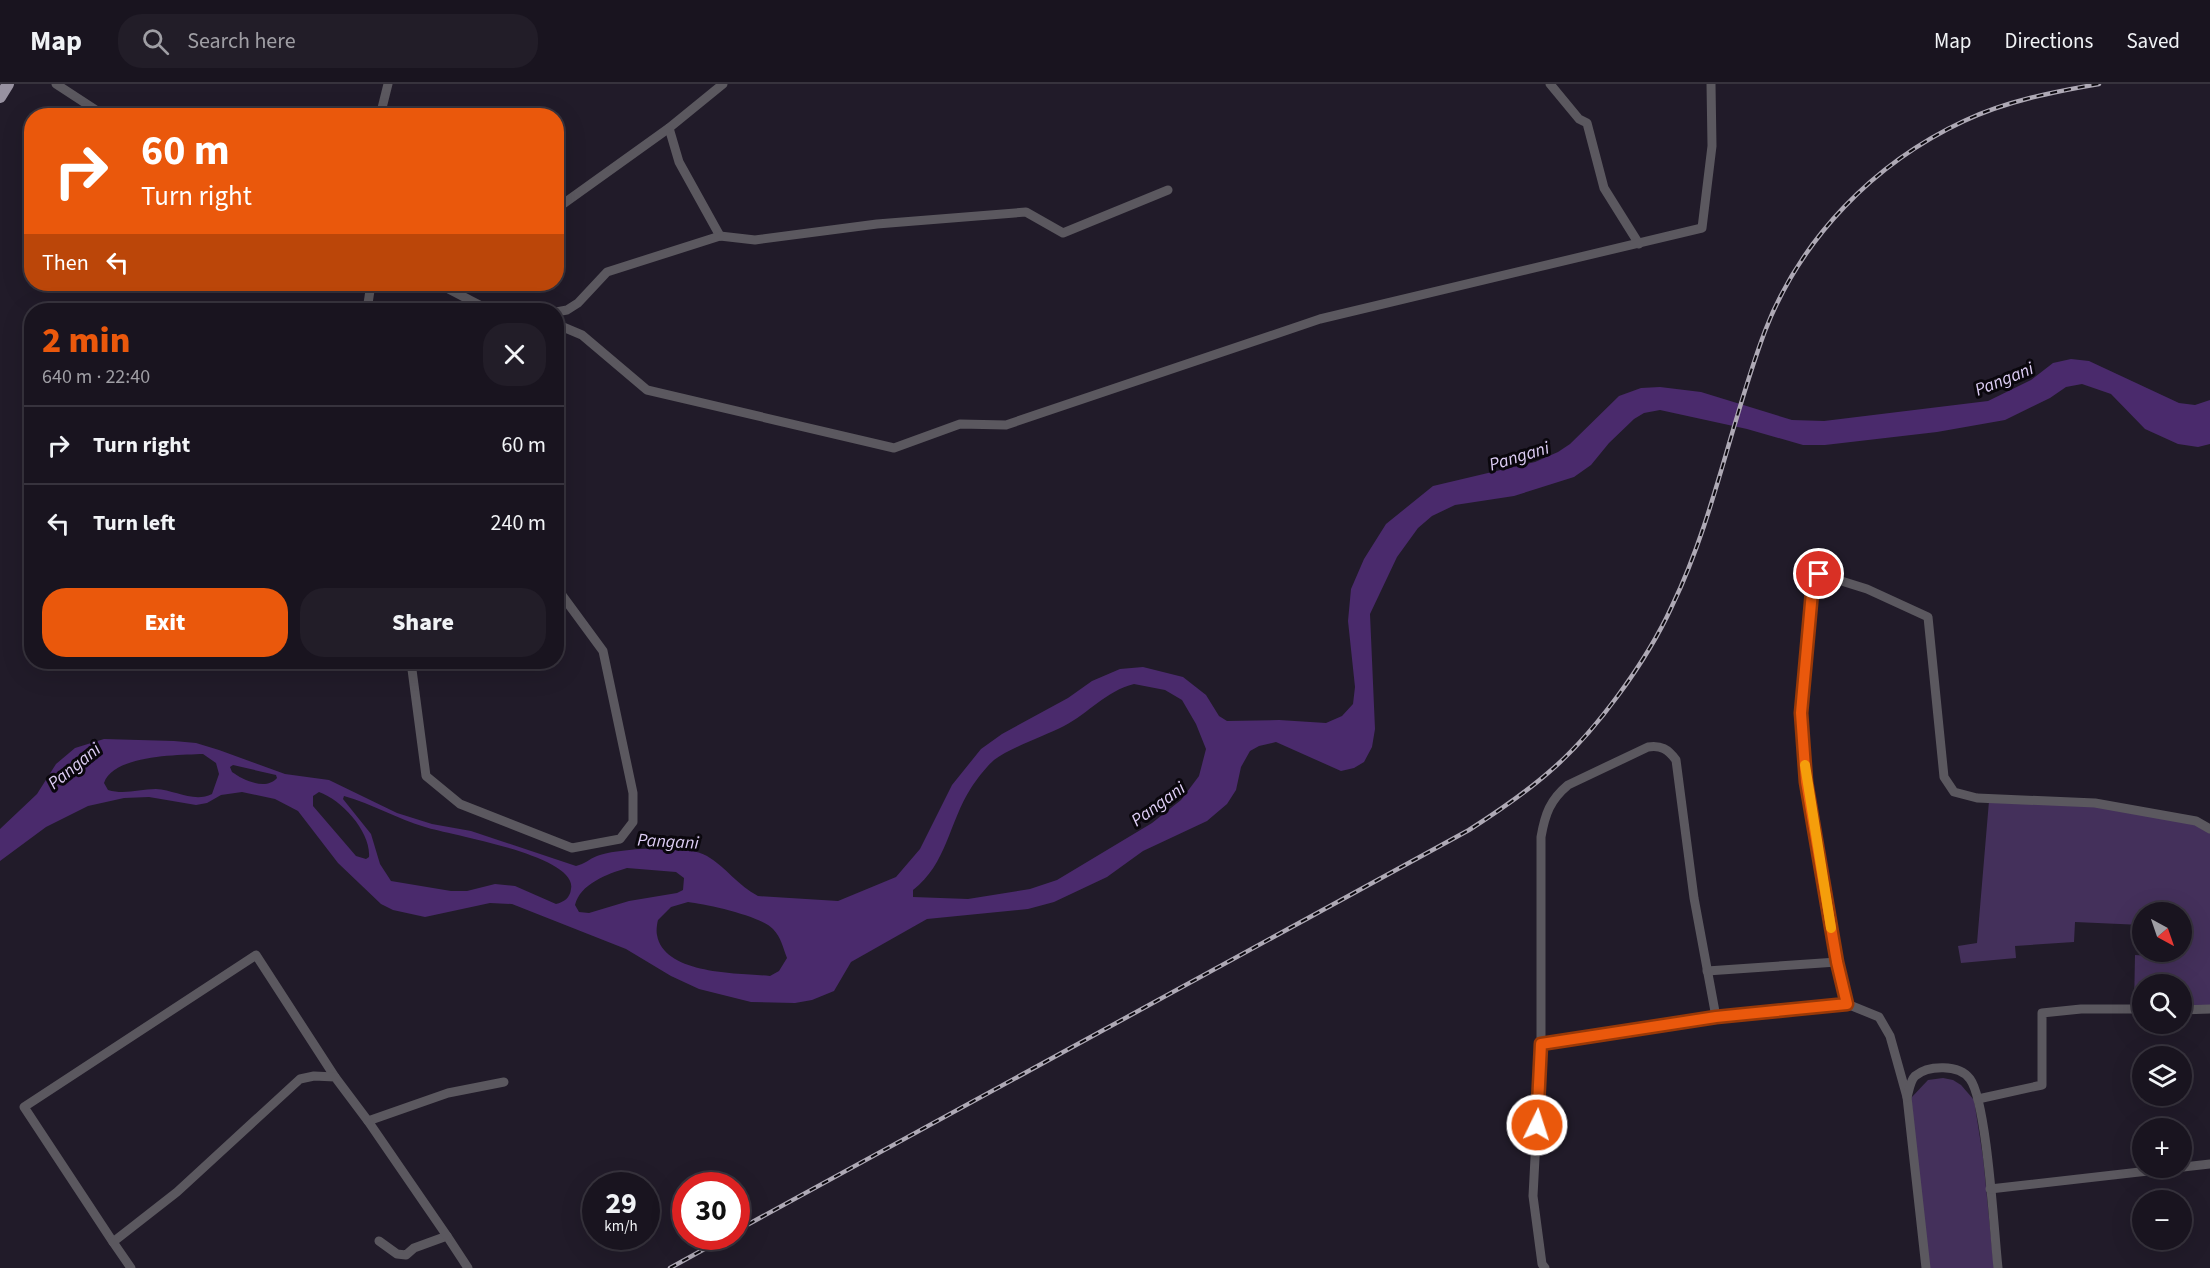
<!DOCTYPE html>
<meta charset="utf-8">
<style>
body{margin:0;font-family:"Source Sans 3",sans-serif;background:#221d28;color:#f1f3f6;height:100vh;display:flex;flex-direction:column;font-size:22px;white-space:nowrap}
*{box-sizing:border-box;margin:0}
p{font-size:20px;color:#9f9ea4}
.icon{flex:none;width:33px;height:33px;fill:none;stroke:currentColor;stroke-width:2;stroke-linecap:round;stroke-linejoin:round}
.map{position:relative;flex:1;overflow:hidden}
.side{position:absolute;left:24px;top:219px;width:540px;height:366px;display:flex;flex-direction:column;background:#19141f;border-radius:24px;box-shadow:0 6px 24px #0002,0 0 0 2px #37333d}
.side>*{flex:none}
.top-card{position:absolute;left:24px;top:24px;width:540px;height:183px;border-radius:24px;box-shadow:0 6px 24px #0002,0 0 0 2px #37333d;background:#ea580c;color:#fff;overflow:hidden}
.needle{width:39px;rotate:140deg}
.tools{position:absolute;left:2132px;top:818px;display:grid;gap:12px}
.tools a{display:grid;place-items:center;width:60px;height:60px;border-radius:50%;background:#19141f;box-shadow:0 6px 24px #0002,0 0 0 2px #37333d;font-size:30px}
.speed{position:absolute;left:582px;top:1088px;display:flex;gap:12px;font-size:30px;font-weight:700;text-align:center}
.speed>*{display:grid;place-content:center;width:78px;height:78px;border-radius:50%;background:#19141f;box-shadow:0 6px 24px #0002,0 0 0 2px #37333d;line-height:1}
.speed small{font-size:15px;font-weight:400}
.speed .limit{border:9px solid #d22;background:#fff;color:#111}
.pin{position:absolute;display:grid;place-items:center;width:51px;height:51px;color:#fff;margin:-26px;border:3px solid #fff;border-radius:50%;box-shadow:0 2px 6px #0007}
.me{position:absolute;width:66px;margin:-33px;rotate:4deg;stroke-linejoin:round;filter:drop-shadow(0 0 4px #0008)}
.turn{display:flex;align-items:center;gap:21px;height:126px;padding:0 18px;font-size:27px}
.turn .icon{width:78px;height:78px;stroke-width:2.5}
.turn b{display:block;font-size:42px;line-height:51px}
.then{display:flex;align-items:center;height:57px;padding:0 18px;background:#0003;gap:12px;font-size:22px}
.round{display:grid;place-items:center;flex:none;width:63px;height:63px;border-radius:24px;background:#221d28}
.summary{display:flex;align-items:center;justify-content:space-between;height:102px;padding:0 18px}
h1{font-size:36px;font-weight:800;line-height:45px;color:#ea580c}
.action{display:flex;gap:12px;margin-top:auto;padding:12px 18px}
.action a{flex:1;height:69px;border-radius:24px;background:#ea580c;color:#fff;font-size:24px;font-weight:800;line-height:69px;text-align:center}
.action a+a{background:#221d28;color:#f1f3f6}
ul{padding:0;list-style:none}
li{display:flex;align-items:center;gap:18px;height:78px;padding:0 18px;border-top:2px solid #37333d}
li div{flex:1}
li b{display:block;font-size:22px}
li em{font-style:normal}
header{display:flex;align-items:center;gap:36px;box-sizing:border-box;height:84px;padding:0 30px;background:#19141f;border-bottom:2px solid #37333d}
header strong{font-size:28px}
nav{display:flex;gap:33px;margin-inline-start:auto;font-size:21px}
.search{width:420px;height:54px;background:#221d28;display:flex;align-items:center;gap:15px;box-sizing:border-box;padding:0 21px;border-radius:24px;color:#9f9ea4;font-size:22px}
.map>svg:first-child{display:block}
.green{fill:#44305b}
.water{fill:#4a2a6c;fill-rule:evenodd}
.lines{fill:none;stroke-linecap:round;stroke-linejoin:round}
.minor{stroke:#5b585f;stroke-width:9}
.major{stroke:#9892a1;stroke-width:12}
.rail-casing{stroke:#aea9b5;stroke-width:4.5}
.rail{stroke:#0a070d;stroke-width:2;stroke-dasharray:7;stroke-linecap:butt}
.route-casing{stroke:#983908;stroke-width:15}
.route{stroke:#ea580c;stroke-width:10}
.slow{stroke:#f59e0b;stroke-width:10}
.labels{text-anchor:middle;stroke-width:6;stroke-linejoin:round;paint-order:stroke}
.water-label{font-size:18px;font-style:italic;fill:#decef5;stroke:#0a070d}
</style>
<header>
<strong>Map</strong>
<div class="search"><svg class="icon" aria-label="search" viewBox="0 0 24 24"><circle cx="10" cy="10" r="6"/><path d="M15 15l6 6"/></svg>Search here</div>
<nav><a>Map</a><a>Directions</a><a>Saved</a></nav>
</header>
<div class="map">
<svg width="2210" height="1184" viewBox="0 0 2210 1184">
<rect width="100%" height="100%" fill="#211b29"/>
<!-- green -->
<g class="green">
<polygon points="1989,717 2095,722 2195,740 2210,749 2210,921 2181,923 2181,900 2142,900 2142,923 2134,923 2135,871 2165,873 2165,867 2181,867 2181,828 2142,828 2142,841 2075,838 2074,858 2015,862 2016,874 1961,879 1958,862 1977,859"/>
<polygon points="1943,994 1953,996 1961,1001 1974,1016 1983,1073 1994,1184 1929,1184 1911,1014 1928,996"/>
</g>
<!-- water -->
<path class="water" d="M2071,275L2089,277L2179,319L2195,321L2210,316V360L2198,363L2178,360L2145,345L2111,310L2082,300L2066,303L2050,314L2005,336L1937,348L1825,361H1803L1747,345L1660,326L1644,329L1634,335L1609,359L1591,381L1574,393L1514,412L1455,421L1432,432L1418,444L1397,473L1370,530L1375,645L1372,663L1364,678L1354,684L1341,687L1276,658L1259,662L1250,667L1241,683L1236,706L1227,720L1207,737L1143,767L1107,793L1054,818L1028,825L927,835L851,878L834,907L812,916L795,919L751,918L699,905L671,892L626,865L512,820L490,819L425,833L393,826L381,820L338,779L298,727L275,715L242,708L221,711L207,719L196,721L149,713L124,714L88,722L46,743L0,777V745L37,710L56,680L75,664L104,655L174,657L196,659L219,666L285,690L329,696L397,729L432,740L471,747L576,782C585,780 589,775 597,772C617,764 688,760 707,772C726,783 738,802 758,812L838,817L896,793L920,765L952,701L981,665L1002,650L1068,614L1092,597L1120,585L1143,583L1183,593L1206,611L1219,632L1227,637L1279,636L1326,639L1342,632L1353,620L1355,603L1348,537L1351,505L1364,475L1386,440L1433,402L1535,378L1558,368L1570,360L1619,312L1641,304L1660,303L1701,308L1792,336L1824,337L1988,317L2031,296L2053,279ZM1134,600L1165,606L1182,616L1196,640L1206,665L1199,692L1181,716L1152,739L1057,796L1030,805L968,815L913,813V806C947,780 949,738 971,704C977,695 986,683 994,676C1011,663 1045,652 1064,642C1089,629 1106,607 1134,600ZM203,670L216,679L219,690L212,710C194,719 175,706 156,705C139,705 125,711 108,706L104,699C113,671 178,671 203,670ZM233,681L276,691L277,694C266,707 243,696 232,688L230,683ZM319,708C342,716 371,748 369,773L366,775L356,772L313,722V712ZM344,712C372,720 398,735 425,743C449,751 578,771 571,805C570,814 564,818 556,820L515,802L495,800L467,807H451L391,797L380,780L371,750L343,715ZM627,784L676,788L684,794L683,806L677,809L629,817L589,829L579,828L575,821C580,800 607,790 627,784ZM688,818C706,820 761,832 773,845C781,853 783,864 787,874L779,887L770,892C739,889 664,891 657,851C656,847 657,840 658,836L671,823Z"/>
<g class="lines">
<!-- minor -->
<g class="minor">
<polyline points="56,0 105,32"/>
<polyline points="1550,0 1579,35 1587,39 1604,104 1639,160"/>
<polyline points="380,32 388,0"/>
<polyline points="669,44 679,78 720,152"/>
<polyline points="556,125 669,44 723,0"/>
<polyline points="439,200 489,226"/>
<polyline points="367,226 371,200"/>
<polyline points="556,228 567,226 578,219 607,188 720,152 755,156 877,140 1026,128 1063,149 1168,106"/>
<polyline points="556,240 582,251 647,306 894,364 960,340 1006,341 1320,235 1702,144 1712,62 1711,0"/>
<polyline points="411,578 426,692 460,720 572,764 620,755 633,738 633,709 603,567 556,503"/>
<polyline points="1707,887 1837,878"/>
<polyline points="1847,920 1837,878 1806,697 1801,629 1812,508 1819,490 1867,505 1928,533 1944,693 1954,708 1977,714 2095,719 2196,737 2210,745"/>
<polyline points="2181,926 2210,925"/>
<polyline points="1541,960 1716,933 1799,927 1847,920 1879,933 1890,952 1907,1013 1926,1184"/>
<path d="M1907,1013C1909,1007 1910,997 1915,992C1928,981 1959,980 1970,995C1987,1018 1994,1148 1998,1184"/>
<polyline points="1978,1015 2042,1001 2042,929 2081,925 2142,925"/>
<polyline points="368,1037 448,1009 504,998"/>
<polyline points="1990,1105 2210,1080"/>
<polyline points="379,1157 397,1170 406,1171 414,1164 447,1152 468,1184"/>
<polyline points="113,1158 24,1023 256,871 335,993"/>
<polyline points="131,1184 113,1158 177,1108 300,995 314,992 335,993 368,1037 447,1152"/>
<path d="M1545,1184L1542,1180L1533,1112L1541,960V753C1545,730 1550,716 1568,701L1648,663C1661,661 1668,665 1676,676L1694,814L1716,933"/>
</g>
<!-- major -->
<polyline class="major" points="0,13 8,0"/>
<!-- rail casing -->
<g class="rail-casing">
<g id="rail">
<path d="M736,1147L1469,746C1497,728 1524,710 1549,688C1595,649 1647,577 1672,522C1714,435 1731,337 1765,247C1801,154 1874,79 1964,37C2006,17 2053,8 2099,0"/>
<polyline points="670,1184 728,1152"/>
</g>
</g>
<!-- rail -->
<use href="#rail" class="rail"/>
</g>
<g class="lines">
<!-- route casing -->
<g class="route-casing">
<polyline id="route" points="1537,1041 1541,960 1716,933 1847,920 1837,878 1806,698 1801,629 1812,508 1819,490"/>
</g>
<!-- route -->
<use href="#route" class="route"/>
<!-- slow -->
<polyline class="slow" points="1805,681 1831,844"/>
</g>
<g class="labels">
<!-- water labels -->
<g class="water-label">
<text transform="translate(2004 295) rotate(-22)" y="6">Pangani</text>
<text transform="translate(1519 372) rotate(-17)" y="6">Pangani</text>
<text transform="translate(74 682) rotate(-39)" y="6">Pangani</text>
<text transform="translate(1158 720) rotate(-36)" y="6">Pangani</text>
<text transform="translate(668 757) rotate(3)" y="6">Pangani</text>
</g>
</g>
</svg>
<div class="tools">
<a><svg class="needle" viewBox="-14 -14 28 28"><path d="M0-13l5 13h-10z" fill="#e53935"/><path d="M0 13l5-13h-10z" fill="#9f9ea4"/></svg></a>
<a><svg class="icon" aria-label="search" viewBox="0 0 24 24"><circle cx="10" cy="10" r="6"/><path d="M15 15l6 6"/></svg></a>
<a><svg class="icon" aria-label="layers" viewBox="0 0 24 24"><path d="M12 4l9 5-9 5-9-5zM3 14l9 5 9-5"/></svg></a>
<a>+</a>
<a>−</a>
</div>
<div class="speed"><div>29<small>km/h</small></div><div class="limit">30</div></div>
<div class="pin" style="left:1819px;top:490px;background:#d93025"><svg class="icon" aria-label="arrive" viewBox="0 0 24 24"><path d="M6 21V4h12l-3 4 3 4H6"/></svg></div>
<svg class="me" style="left:1537px;top:1041px" viewBox="-20 -20 40 40"><circle r="17" fill="#ea580c" stroke="#fff" stroke-width="3"/><path d="M0-11L8 9 0 5-8 9z" fill="#fff"/></svg>
<div class="top-card">
<div class="turn"><svg class="icon" aria-label="right" viewBox="0 0 24 24"><path d="M7 20v-9h11M14 6l5 5-5 5"/></svg><div><b>60 m</b>Turn right</div></div>
<div class="then">Then<svg class="icon" aria-label="left" viewBox="0 0 24 24"><path d="M17 20v-9H6M10 6l-5 5 5 5"/></svg></div>
</div>
<section class="side">
<div class="summary"><div><h1>2 min</h1><p>640 m · 22:40</p></div><a class="round"><svg class="icon" aria-label="close" viewBox="0 0 24 24"><path d="M6 6l12 12M18 6L6 18"/></svg></a></div>
<ul>
<li><svg class="icon" aria-label="right" viewBox="0 0 24 24"><path d="M7 20v-9h11M14 6l5 5-5 5"/></svg><div><b>Turn right</b></div><em>60 m</em></li>
<li><svg class="icon" aria-label="left" viewBox="0 0 24 24"><path d="M17 20v-9H6M10 6l-5 5 5 5"/></svg><div><b>Turn left</b></div><em>240 m</em></li>
</ul>
<div class="action"><a>Exit</a><a>Share</a></div>
</section>
</div>
